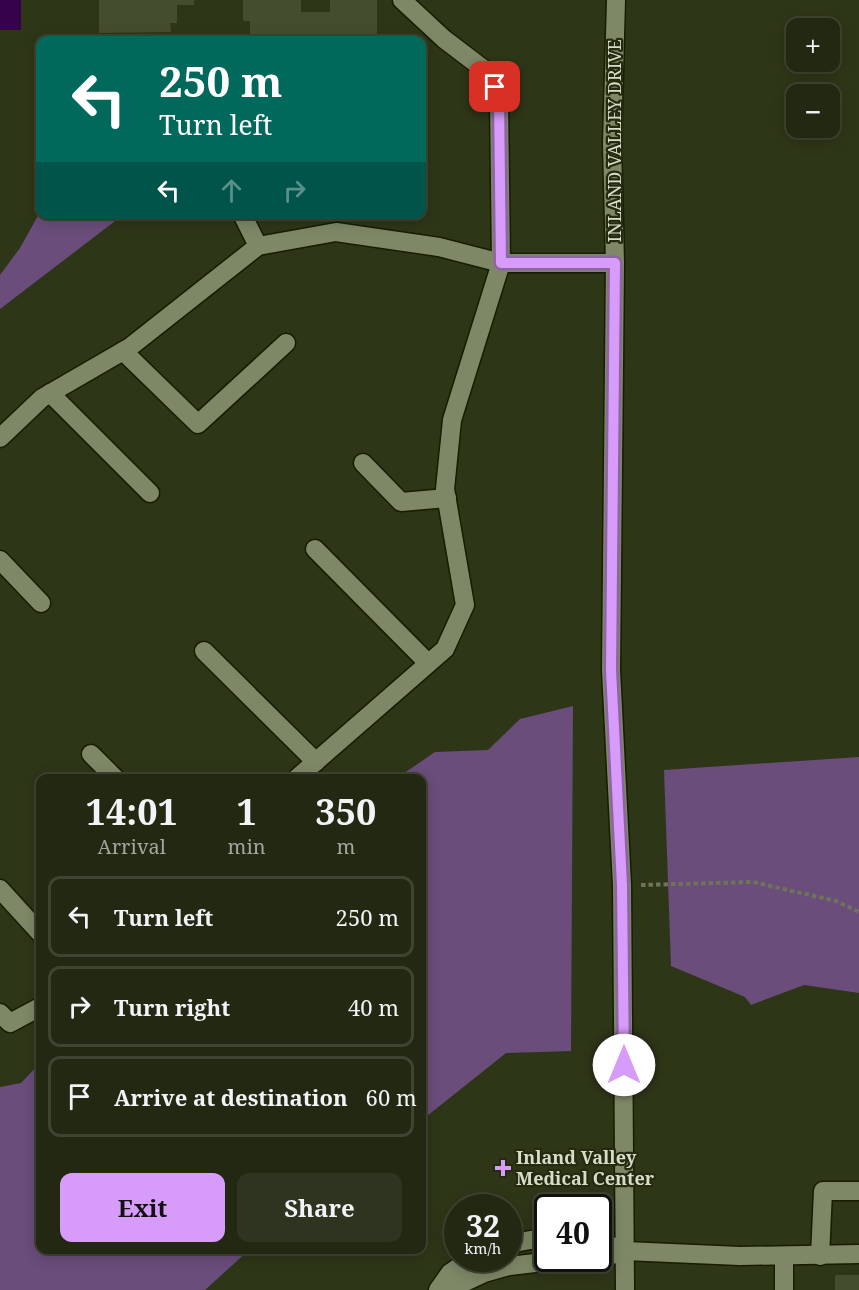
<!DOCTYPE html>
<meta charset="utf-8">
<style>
body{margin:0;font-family:"Noto Serif",serif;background:#2e3420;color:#f1f3f6;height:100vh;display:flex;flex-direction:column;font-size:22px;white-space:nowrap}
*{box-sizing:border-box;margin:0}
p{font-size:20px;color:#a2a69f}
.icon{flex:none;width:33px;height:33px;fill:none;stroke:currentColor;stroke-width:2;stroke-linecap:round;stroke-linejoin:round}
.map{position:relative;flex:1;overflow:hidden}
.panel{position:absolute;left:36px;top:774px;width:390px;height:480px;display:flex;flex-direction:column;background:#222812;border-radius:12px;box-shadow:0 3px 15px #0003,0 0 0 2px #3f4432}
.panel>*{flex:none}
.top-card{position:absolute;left:36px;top:36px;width:390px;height:183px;border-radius:12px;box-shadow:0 3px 15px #0003,0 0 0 2px #3f4432;background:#00695c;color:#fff;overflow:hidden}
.tools{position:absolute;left:786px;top:18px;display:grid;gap:12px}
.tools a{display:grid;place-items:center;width:54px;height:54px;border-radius:12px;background:#222812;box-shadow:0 3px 15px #0003,0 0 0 2px #3f4432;font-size:30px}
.speed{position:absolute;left:444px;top:1194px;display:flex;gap:12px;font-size:30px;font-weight:700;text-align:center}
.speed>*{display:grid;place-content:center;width:78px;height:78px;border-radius:50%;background:#222812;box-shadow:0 3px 15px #0003,0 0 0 2px #3f4432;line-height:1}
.speed small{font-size:15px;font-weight:400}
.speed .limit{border:3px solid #111;border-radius:9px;background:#fff;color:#111}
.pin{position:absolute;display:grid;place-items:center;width:51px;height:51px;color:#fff;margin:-26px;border-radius:12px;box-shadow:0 3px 9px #0006}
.me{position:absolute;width:66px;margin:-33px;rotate:0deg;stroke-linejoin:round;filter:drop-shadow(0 0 4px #0008)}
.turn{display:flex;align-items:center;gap:21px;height:126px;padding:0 24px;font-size:27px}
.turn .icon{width:78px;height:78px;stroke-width:2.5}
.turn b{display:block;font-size:42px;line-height:51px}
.lanes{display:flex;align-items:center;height:57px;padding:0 24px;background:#0003;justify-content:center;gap:30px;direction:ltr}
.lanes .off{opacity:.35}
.eta{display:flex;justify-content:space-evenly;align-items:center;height:102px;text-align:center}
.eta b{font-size:36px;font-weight:700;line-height:42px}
.cta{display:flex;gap:12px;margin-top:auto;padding:12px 24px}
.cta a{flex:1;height:69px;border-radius:12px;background:#d79bf9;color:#111;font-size:24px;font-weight:700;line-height:69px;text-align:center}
.cta a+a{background:#2e3420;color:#f1f3f6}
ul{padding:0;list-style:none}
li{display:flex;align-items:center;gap:18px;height:81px;margin:0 12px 9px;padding:0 12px;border:3px solid #3f4432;border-radius:12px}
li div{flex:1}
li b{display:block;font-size:22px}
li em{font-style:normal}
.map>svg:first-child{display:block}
.green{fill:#6a4d7a}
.water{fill:#36024b}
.building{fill:#454d2f}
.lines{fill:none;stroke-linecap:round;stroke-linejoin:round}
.minor-casing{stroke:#161d01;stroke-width:21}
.path{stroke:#6d745a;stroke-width:4;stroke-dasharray:4.5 3;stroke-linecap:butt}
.minor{stroke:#7e8867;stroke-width:18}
.route-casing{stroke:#8c65a2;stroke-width:15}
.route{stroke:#d79bf9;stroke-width:10}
.poi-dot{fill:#d79bf9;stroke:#242b0e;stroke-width:2}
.labels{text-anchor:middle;stroke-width:4.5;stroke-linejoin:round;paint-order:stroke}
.street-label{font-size:18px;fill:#d7ddcb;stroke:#242b0e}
.poi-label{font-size:18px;font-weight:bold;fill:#d7ddcb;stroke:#242b0e;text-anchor:start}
</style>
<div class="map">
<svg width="859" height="1290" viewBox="0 0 859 1290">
<rect width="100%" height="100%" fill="#2e3618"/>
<!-- green -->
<g class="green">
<polygon points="40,212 40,214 123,215 0,309 0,275 20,248"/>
<polygon points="573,706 571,1051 506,1053 422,1120 422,778 397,778 435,752 488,750 520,719"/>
<polygon points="859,757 859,993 804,985 751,1005 745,997 671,966 664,770"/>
<polygon points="40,1063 40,1250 249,1250 205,1290 0,1290 0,1087 21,1083"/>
</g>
<!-- water -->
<rect class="water" x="0" y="0" width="21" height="30"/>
<!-- building -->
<g class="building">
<polygon points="99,0 194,0 194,5 177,5 177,23 170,23 171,32 99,33"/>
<polygon points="243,0 301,0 301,12 330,12 330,0 377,0 377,40 250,40 250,21 243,21"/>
<rect x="835" y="1275" width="24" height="15"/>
</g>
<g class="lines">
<!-- minor casing -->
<g class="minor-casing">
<g id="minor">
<polyline points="616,0 612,144 615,263 611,670 622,885 625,1290"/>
<polyline points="242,214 258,246"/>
<polyline points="123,351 198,424 286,343"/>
<polyline points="50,393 150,493"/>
<polyline points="0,438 42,398 130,347 258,246 336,232 439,247 501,263 615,263"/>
<polyline points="363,463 401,502 447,498"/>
<polyline points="315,549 428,663"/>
<polyline points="0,560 41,603"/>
<polyline points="204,651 316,762"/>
<polyline points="91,754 115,778"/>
<polyline points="297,778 445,649 465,605 445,489 452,420 501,263 499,100 490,74 444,39 402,0"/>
<polyline points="0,889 40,933"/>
<polyline points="0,1013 10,1023 40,1007"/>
<polyline points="598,1241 625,1251 740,1256 859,1254"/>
<polyline points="508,1244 548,1237"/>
<polyline points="820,1256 823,1191 859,1191"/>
<polyline points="438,1290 450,1273 472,1258"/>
<polyline points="448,1290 484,1273 509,1266 553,1261 591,1261 625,1251"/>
<polyline points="784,1290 784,1256"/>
</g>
</g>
<!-- path -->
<polyline class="path" points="641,885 753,882 836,901 859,912"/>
<!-- minor -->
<use href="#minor" class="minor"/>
</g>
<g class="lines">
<!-- route casing -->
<g class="route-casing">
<polyline id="route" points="495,87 499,100 501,263 615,263 611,670 622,885 624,1065"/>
</g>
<!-- route -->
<use href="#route" class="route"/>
</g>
<!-- markers -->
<path class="poi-dot" d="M500 1159h6v6h6v6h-6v6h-6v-6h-6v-6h6z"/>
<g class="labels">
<!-- street labels -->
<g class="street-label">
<text transform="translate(615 141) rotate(-90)" y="6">INLAND VALLEY DRIVE</text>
</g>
<!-- poi labels -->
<g class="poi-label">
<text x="516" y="1164">Inland Valley<tspan x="516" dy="21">Medical Center</tspan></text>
</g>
</g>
</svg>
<div class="tools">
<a>+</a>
<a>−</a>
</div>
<div class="speed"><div>32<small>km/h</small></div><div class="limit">40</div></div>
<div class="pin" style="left:495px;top:87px;background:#d93025"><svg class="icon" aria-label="arrive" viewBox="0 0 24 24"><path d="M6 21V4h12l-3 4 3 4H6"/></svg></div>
<svg class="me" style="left:624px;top:1065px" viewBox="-20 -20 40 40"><circle r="19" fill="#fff"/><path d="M0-13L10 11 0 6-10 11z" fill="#d79bf9"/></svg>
<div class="top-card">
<div class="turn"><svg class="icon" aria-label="left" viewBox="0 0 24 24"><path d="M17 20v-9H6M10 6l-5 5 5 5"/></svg><div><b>250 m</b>Turn left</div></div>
<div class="lanes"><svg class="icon" aria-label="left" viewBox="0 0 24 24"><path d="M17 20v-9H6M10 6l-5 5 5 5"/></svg><svg class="icon off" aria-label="ahead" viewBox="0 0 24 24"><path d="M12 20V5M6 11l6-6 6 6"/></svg><svg class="icon off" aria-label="right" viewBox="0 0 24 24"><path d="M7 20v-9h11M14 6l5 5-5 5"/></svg></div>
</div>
<section class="panel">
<div class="eta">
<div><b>14:01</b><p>Arrival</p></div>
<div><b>1</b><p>min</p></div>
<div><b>350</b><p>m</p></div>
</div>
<ul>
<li><svg class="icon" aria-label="left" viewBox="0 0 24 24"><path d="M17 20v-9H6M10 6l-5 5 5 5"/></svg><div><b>Turn left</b></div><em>250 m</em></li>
<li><svg class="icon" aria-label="right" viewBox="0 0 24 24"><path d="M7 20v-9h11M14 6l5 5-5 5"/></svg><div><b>Turn right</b></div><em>40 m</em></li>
<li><svg class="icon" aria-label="arrive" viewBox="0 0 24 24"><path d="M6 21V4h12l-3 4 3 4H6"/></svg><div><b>Arrive at destination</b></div><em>60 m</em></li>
</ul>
<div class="cta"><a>Exit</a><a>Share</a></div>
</section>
</div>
